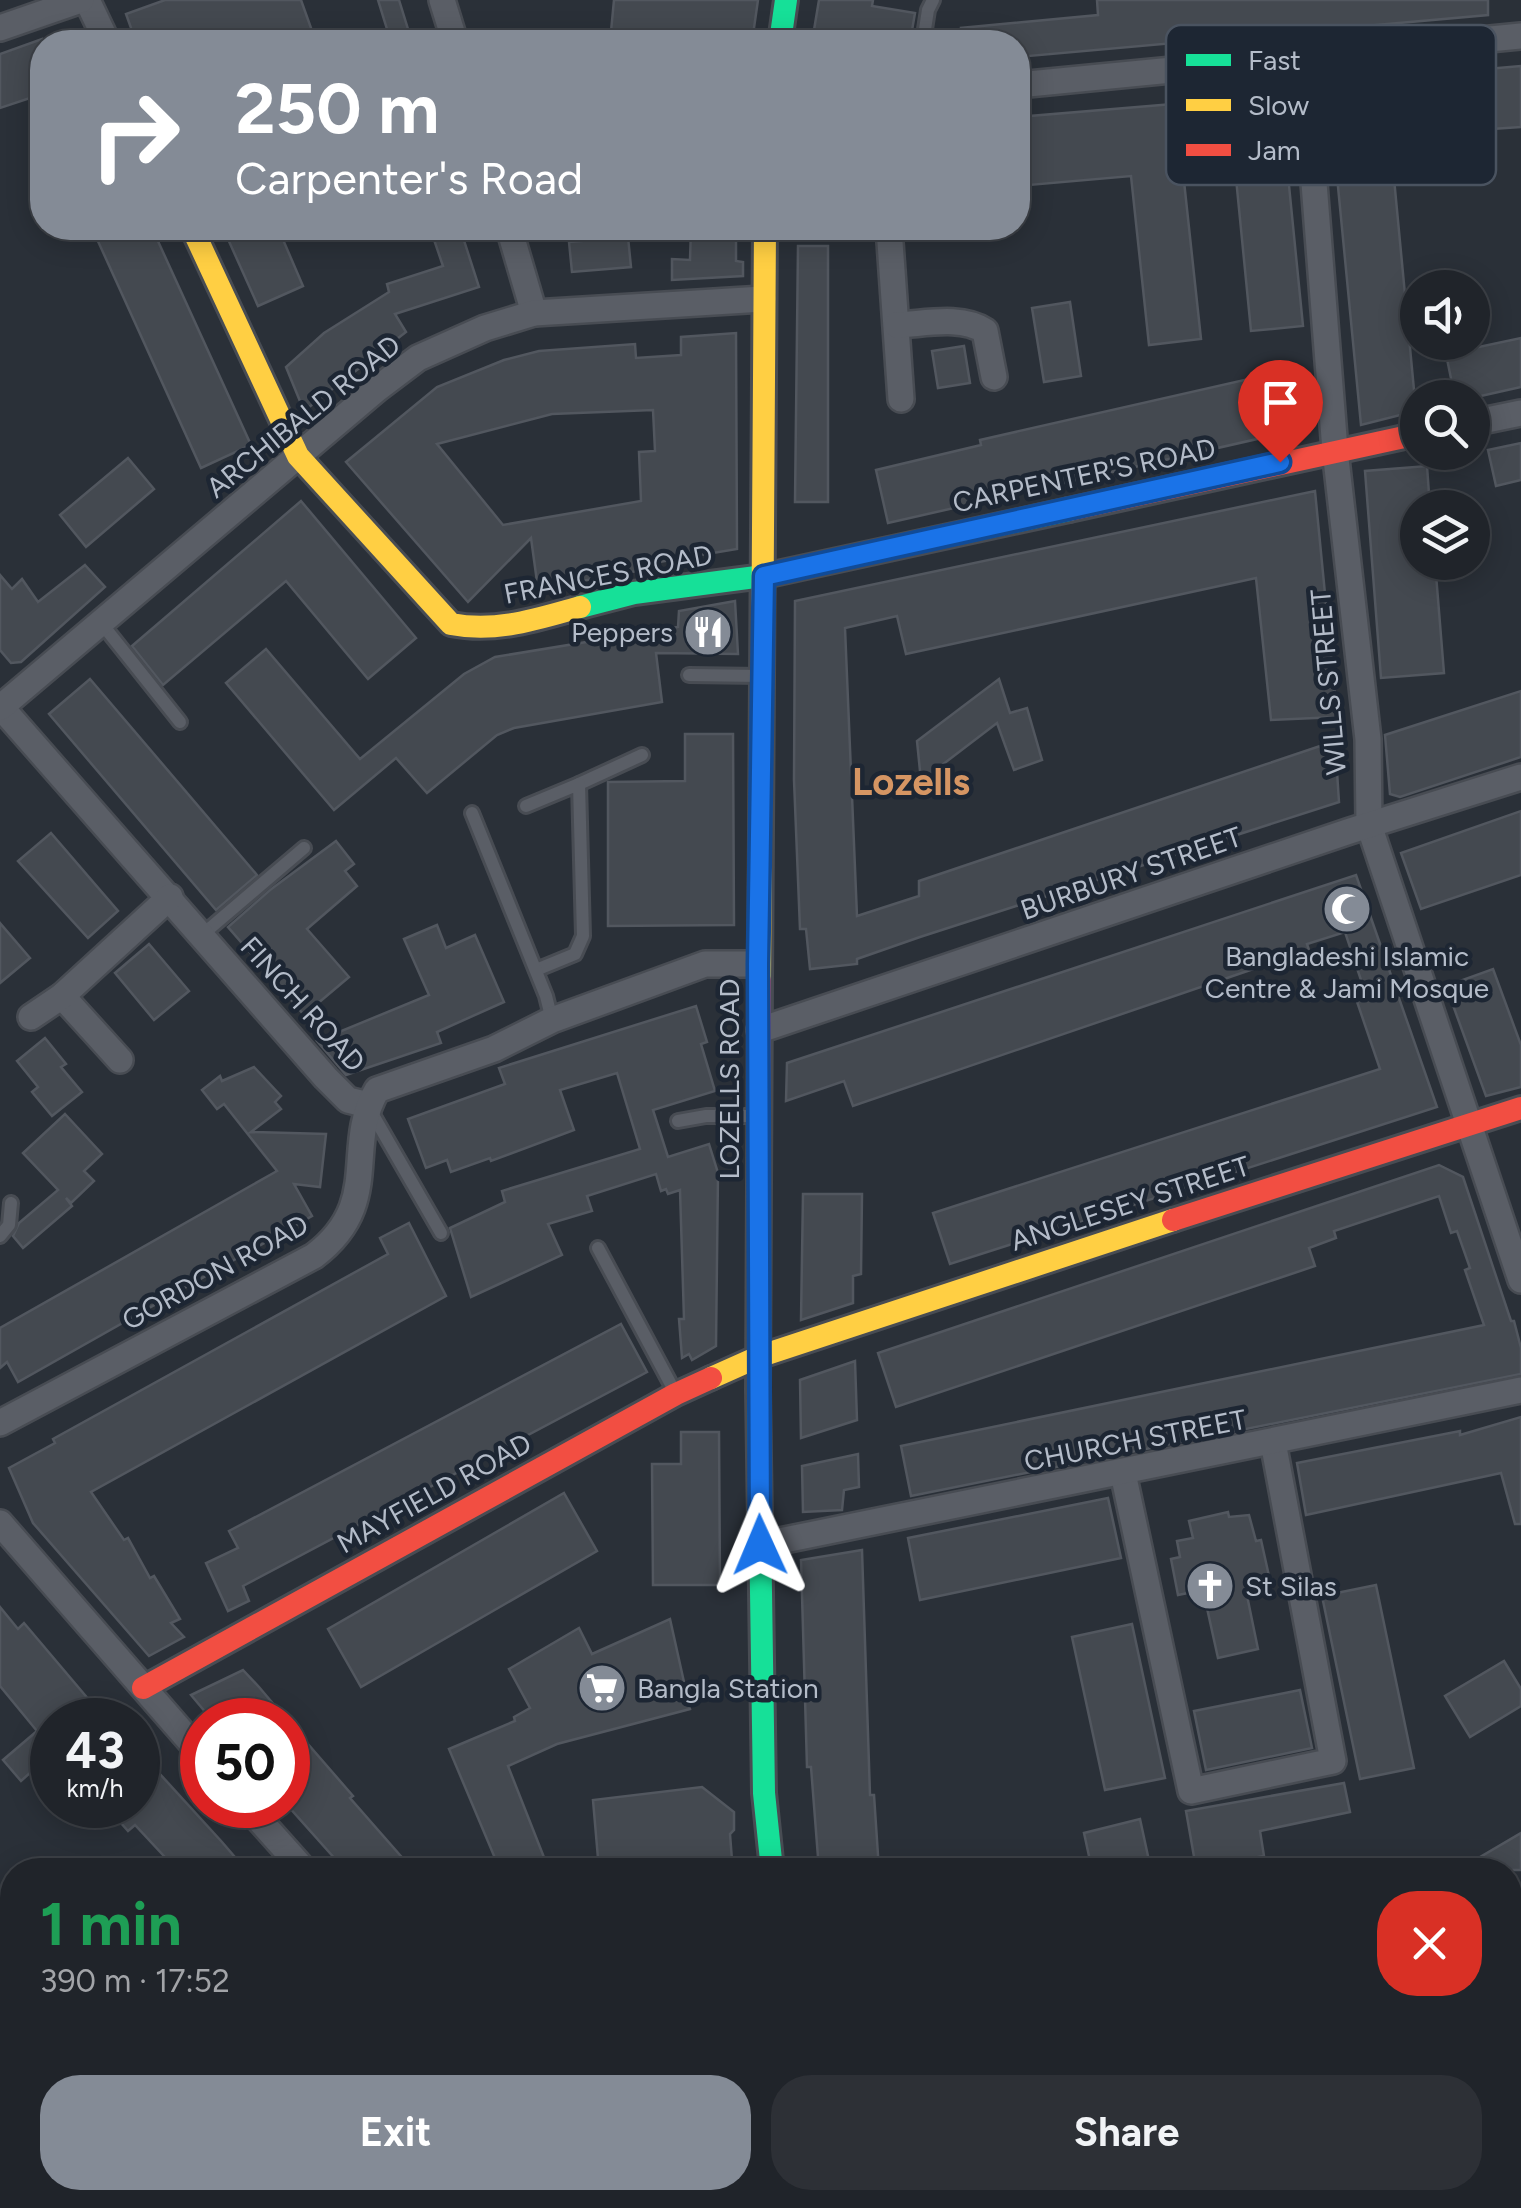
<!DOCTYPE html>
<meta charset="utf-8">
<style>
body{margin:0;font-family:Figtree,sans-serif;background:#2d3036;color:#f1f3f6;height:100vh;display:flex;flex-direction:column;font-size:38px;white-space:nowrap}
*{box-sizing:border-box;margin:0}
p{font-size:32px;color:#a2a4a8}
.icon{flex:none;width:55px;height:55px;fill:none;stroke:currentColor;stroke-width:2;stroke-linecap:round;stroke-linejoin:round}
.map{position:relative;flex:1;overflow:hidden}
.drawer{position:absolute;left:0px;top:1858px;width:1522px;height:352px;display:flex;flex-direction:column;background:#20242a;border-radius:40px 40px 0 0;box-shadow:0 5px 25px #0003,0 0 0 2px #3d4147}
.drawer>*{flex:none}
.top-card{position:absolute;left:30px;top:30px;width:1000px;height:210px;border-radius:40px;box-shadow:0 5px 25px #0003,0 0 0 2px #3d4147;background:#848b96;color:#fff;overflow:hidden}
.buttons{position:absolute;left:1400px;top:270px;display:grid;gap:20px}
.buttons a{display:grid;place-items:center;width:90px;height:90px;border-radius:50%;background:#20242a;box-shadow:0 5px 25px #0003,0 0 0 2px #3d4147;font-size:50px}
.speed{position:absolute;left:30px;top:1698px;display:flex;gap:20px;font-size:50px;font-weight:700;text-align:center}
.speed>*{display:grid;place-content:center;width:130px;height:130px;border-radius:50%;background:#20242a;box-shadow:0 5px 25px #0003,0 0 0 2px #3d4147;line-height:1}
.speed small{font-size:25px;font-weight:400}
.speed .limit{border:15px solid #d22;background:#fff;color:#111}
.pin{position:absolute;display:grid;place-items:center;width:85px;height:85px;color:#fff;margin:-102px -42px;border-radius:50% 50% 50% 0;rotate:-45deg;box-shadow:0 0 10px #0007}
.pin .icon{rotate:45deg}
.me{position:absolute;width:110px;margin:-55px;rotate:359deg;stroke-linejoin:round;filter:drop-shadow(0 0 8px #0008)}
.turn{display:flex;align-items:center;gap:35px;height:210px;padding:0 40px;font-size:45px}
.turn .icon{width:130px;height:130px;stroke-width:2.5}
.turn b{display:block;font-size:70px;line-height:85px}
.round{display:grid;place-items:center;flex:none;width:105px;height:105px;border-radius:40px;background:#2d3036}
.headline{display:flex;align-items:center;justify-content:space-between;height:170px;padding:0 40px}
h1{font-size:60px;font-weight:700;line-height:75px;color:#1e9e55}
.primary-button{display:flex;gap:20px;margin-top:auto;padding:20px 40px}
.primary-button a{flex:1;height:115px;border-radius:40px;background:#848b96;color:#fff;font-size:40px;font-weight:700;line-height:115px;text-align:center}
.primary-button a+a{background:#2d3036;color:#f1f3f6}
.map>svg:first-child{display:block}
.building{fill:#444950;stroke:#52575f;stroke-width:2.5;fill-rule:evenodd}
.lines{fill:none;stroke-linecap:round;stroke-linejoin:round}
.lane-casing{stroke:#484c53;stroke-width:18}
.street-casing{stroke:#484c53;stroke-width:30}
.fast-casing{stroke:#484c53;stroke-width:28}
.slow-casing{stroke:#484c53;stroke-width:28}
.jam-casing{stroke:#484c53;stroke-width:28}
.lane{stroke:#5a5e66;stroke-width:12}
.street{stroke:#5a5e66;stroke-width:25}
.fast{stroke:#16e098;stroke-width:22}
.slow{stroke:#ffcf43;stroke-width:22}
.jam{stroke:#f24e42;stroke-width:22}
.route-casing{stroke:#114b97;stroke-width:25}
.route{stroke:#1a73e8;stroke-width:18}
.labels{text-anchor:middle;stroke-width:9;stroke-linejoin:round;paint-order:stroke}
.street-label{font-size:28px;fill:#b4bcc9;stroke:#1d2633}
.poi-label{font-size:28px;fill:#b4bcc9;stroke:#1d2633;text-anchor:start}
.district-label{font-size:38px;font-weight:bold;fill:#d59563;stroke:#1d2633}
.key{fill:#1d2633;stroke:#4a5360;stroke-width:2.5}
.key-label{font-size:28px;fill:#b4bcc9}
</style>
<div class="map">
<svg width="1521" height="2208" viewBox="0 0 1521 2208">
<rect width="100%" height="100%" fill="#2a3038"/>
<!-- building -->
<g class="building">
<polygon points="165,0 301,0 316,42 136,42 126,14"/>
<polygon points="378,0 399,0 412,42 391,42"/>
<polygon points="614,0 758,0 752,42 610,42"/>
<polygon points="819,0 873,0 872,6 915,13 910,42 812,42"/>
<polygon points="1097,0 1488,0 1488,15 1018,57 1018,42 962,42 961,28 1098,15"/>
<polygon points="42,39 42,94 0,108 0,54"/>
<polygon points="1521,66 1521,127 1390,136 1416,411 1361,425 1328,83"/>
<polygon points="1280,95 1303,326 1251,331 1235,168 1183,172 1201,339 1149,345 1131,176 1018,186 1018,117"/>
<polygon points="92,228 152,228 251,445 201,468"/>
<polygon points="223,228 278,228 303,286 258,306"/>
<polygon points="430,228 460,228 479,287 395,314 406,332 304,411 286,367 324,333 389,292 387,284 443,266"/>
<polygon points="691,228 736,228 736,261 743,262 743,276 672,280 672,259 690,260"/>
<polygon points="628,237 631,267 572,272 569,242"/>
<polygon points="798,246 828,246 828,502 795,502"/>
<polygon points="1070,302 1081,376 1044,382 1032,308"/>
<path d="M736,333L737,549L647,564L648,569L538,589L531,538L468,602L346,462L437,387L504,360L539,351L635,344L636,358L681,355V337ZM653,410L655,451L639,452L641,501L503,525L437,444L552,414Z"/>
<polygon points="1521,338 1521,387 1472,398 1455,398 1446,354"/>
<polygon points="964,346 970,383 938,388 932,351"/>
<polygon points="1297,368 1310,427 888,523 876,470 981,445 980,440"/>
<polygon points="1521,443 1521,480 1496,486 1488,450"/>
<polygon points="128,458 154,489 86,547 60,515"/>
<polygon points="1427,466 1430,508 1418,508 1418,562 1435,562 1444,673 1381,678 1365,471"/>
<polygon points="1315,491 1337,717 1271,720 1256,578 906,654 897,616 845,628 857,916 919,896 919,881 1335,741 1339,802 920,937 857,959 857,964 810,969 806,929 800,929 794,780 795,601"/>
<polygon points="301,501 416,638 368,679 286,581 163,685 132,646"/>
<polygon points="85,565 105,587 21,662 11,663 0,650 0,575 12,589 22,579 38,602"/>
<polygon points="735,601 738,654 656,653 662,702 514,728 497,735 427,793 396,758 334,810 226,683 266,649 360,759 464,674 495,657 678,627 679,611"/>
<polygon points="90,679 257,875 216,910 49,714"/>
<polygon points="999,679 1010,713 1027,708 1042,760 1014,770 997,723 921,781 917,741"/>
<polygon points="1521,691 1521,757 1400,797 1390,794 1385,735"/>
<polygon points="685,734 733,734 734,925 608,926 608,782 685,781"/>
<polygon points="1521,811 1521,875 1421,909 1401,853"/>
<polygon points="51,833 118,911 88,938 18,861"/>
<polygon points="336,841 354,864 345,871 357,886 307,929 349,977 304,1015 228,927 270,890"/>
<polygon points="1356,875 1437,1107 950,1264 933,1213 1380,1069 1352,987 1362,983 1345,932 1307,944 1309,950 853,1106 844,1081 786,1101 787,1063"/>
<polygon points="0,923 30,958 0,983"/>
<polygon points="437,925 446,948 475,935 504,1002 437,1032 441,1043 346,1075 317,1041 429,995 404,939"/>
<polygon points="149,944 189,991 154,1020 115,973"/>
<polygon points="1493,969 1521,1045 1521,1087 1486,1096 1446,986"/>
<polygon points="696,1006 707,1042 701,1044 715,1091 653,1110 668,1157 709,1144 718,1173 716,1346 692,1360 689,1354 682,1358 679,1319 684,1319 680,1190 668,1194 666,1189 661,1191 656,1174 587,1196 592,1211 548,1224 562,1255 471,1297 450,1228 505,1202 502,1191 640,1149 617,1073 560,1090 574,1130 491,1161 490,1158 451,1172 447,1160 426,1168 408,1119 505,1084 499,1068"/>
<polygon points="45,1038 66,1064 61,1067 82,1092 52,1116 32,1092 38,1087 17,1061"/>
<polygon points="254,1067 281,1096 275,1102 281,1109 251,1132 326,1134 320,1187 294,1184 312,1216 18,1382 7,1362 0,1368 0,1328 277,1171 224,1104 217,1109 202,1090 220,1076 222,1081"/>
<polygon points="65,1114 102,1154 84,1171 94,1181 71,1203 66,1198 72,1206 23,1248 13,1236 19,1223 58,1190 23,1153"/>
<polygon points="1439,1165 1463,1177 1511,1321 1514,1321 1521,1348 1521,1374 911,1496 901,1446 1484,1325 1465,1270 1470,1268 1457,1231 1451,1233 1439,1196 1334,1231 1336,1238 1309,1248 1315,1266 896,1407 878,1353"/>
<polygon points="803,1194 862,1194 861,1274 853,1276 853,1303 801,1320"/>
<polygon points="409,1223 446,1296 91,1492 124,1540 128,1538 150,1578 154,1576 180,1619 171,1623 184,1637 149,1656 33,1523 9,1468 55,1443 53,1439 388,1254 380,1238"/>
<polygon points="621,1324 647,1372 243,1586 249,1601 228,1611 206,1563 238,1548 229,1531"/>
<polygon points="855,1361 857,1420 801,1438 800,1380"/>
<polygon points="1521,1417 1521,1524 1515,1524 1501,1473 1306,1515 1297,1463 1460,1431 1460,1435"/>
<polygon points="681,1432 719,1432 720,1585 653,1585 652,1464 681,1464"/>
<polygon points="858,1454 859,1487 844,1490 842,1510 803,1512 802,1466"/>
<polygon points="564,1493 597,1551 361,1687 328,1629"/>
<polygon points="1108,1498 1121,1558 920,1600 908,1538"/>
<polygon points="1228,1512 1229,1517 1249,1515 1256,1541 1261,1540 1269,1576 1244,1581 1258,1649 1218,1658 1203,1590 1178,1595 1171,1559 1180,1557 1177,1541 1193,1538 1189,1521"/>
<polygon points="862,1550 870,1795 874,1795 879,1870 819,1870 811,1767 807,1767 801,1560"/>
<polygon points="1376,1585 1414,1768 1360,1779 1322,1596"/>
<polygon points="0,1607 18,1629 24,1623 106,1720 52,1720 52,1753 21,1781 3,1760 37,1731 0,1686"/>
<polygon points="670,1619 690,1709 557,1744 508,1766 549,1870 500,1870 449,1749 515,1721 514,1717 530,1708 509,1669 579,1628 592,1654"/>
<polygon points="1132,1624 1165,1778 1105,1790 1072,1637"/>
<polygon points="1504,1661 1521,1689 1521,1706 1470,1737 1445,1696"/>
<polygon points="243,1670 259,1687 287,1720 212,1720 191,1695"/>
<polygon points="1300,1690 1312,1748 1206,1770 1194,1711"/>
<polygon points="288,1721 353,1796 350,1798 413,1870 345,1870 288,1806"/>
<polygon points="138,1750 222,1842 246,1870 177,1870 135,1825 128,1831 105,1805 138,1805"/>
<polygon points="1344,1783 1350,1812 1260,1831 1264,1856 1196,1868 1186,1811"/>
<polygon points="702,1787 734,1812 734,1830 730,1834 732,1860 724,1870 599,1870 593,1800"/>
<polygon points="1140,1819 1151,1870 1092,1870 1084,1833"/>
<polygon points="1521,1833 1521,1870 1458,1870"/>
</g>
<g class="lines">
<!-- lane casing -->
<g class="lane-casing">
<g id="lane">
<polyline points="923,42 928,10 933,0"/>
<polyline points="102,624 180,722"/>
<polyline points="689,675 760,676"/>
<polyline points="579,784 642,755"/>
<polyline points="526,806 579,784 583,936 575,954 536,970"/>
<polyline points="472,813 546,996 552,1020"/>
<polyline points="202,935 304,848"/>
<polyline points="369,1108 441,1233"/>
<polyline points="678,1121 706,1116 758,1116"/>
<polyline points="0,1236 9,1225 11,1203"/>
<polyline points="598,1248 675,1392"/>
<polyline points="962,2198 965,2208"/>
<polyline points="1098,2198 1100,2208"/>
</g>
</g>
<!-- street casing -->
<g class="street-casing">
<g id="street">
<polyline points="87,0 107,42"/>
<polyline points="442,0 455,42"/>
<polyline points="0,28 81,0"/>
<polyline points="1304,56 1335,450 1368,739 1369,825 1521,1280"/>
<polyline points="1018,85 1521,36"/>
<polyline points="509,228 534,313"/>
<polyline points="889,228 901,399"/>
<path d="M897,325C924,324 961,315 985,331L994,377"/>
<polyline points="1472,423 1521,413"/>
<polyline points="0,706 326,1078 348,1100 368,1105"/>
<polyline points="1,707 377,389 418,358 485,328 534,313 763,299"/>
<polyline points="62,996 120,1060"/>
<polyline points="31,1017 62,996 170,897"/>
<polyline points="760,1030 1350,831 1521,777"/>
<path d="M0,1423L314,1256C384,1203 343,1148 377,1090L494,1049L552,1020L705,964H758"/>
<polyline points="1123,1473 1191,1791 1333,1761 1273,1442"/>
<polyline points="0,1523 202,1755"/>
<polyline points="760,1545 1521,1390"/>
<polyline points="246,1805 304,1870"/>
<polyline points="1510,1916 1521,1910"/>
<polyline points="0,2116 12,2132"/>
<polyline points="1510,2169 1521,2187"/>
<polyline points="0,2179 12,2166"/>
<polyline points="68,2198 77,2208"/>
<polyline points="592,2198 602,2208"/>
<polyline points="296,2208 309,2198"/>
</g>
</g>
<!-- fast casing -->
<g class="fast-casing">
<g id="fast">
<polyline points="780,42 786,0"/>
<polyline points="580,607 634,593 764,576 1069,510"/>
<polyline points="758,1390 764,1793 772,1870"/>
</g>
</g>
<!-- slow casing -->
<g class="slow-casing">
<g id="slow">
<path d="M192,228L298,456L451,624C496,633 537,619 580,607"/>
<polyline points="760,981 765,228"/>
<polyline points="711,1378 758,1357 1173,1220"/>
<polyline points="804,2198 805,2208"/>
</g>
</g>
<!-- jam casing -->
<g class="jam-casing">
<g id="jam">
<polyline points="1069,510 1418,434"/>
<polyline points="1173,1220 1521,1108"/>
<polyline points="758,1390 760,981"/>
<polyline points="143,1688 676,1394 711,1378"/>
</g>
</g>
<!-- lane -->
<use href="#lane" class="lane"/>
<!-- street -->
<use href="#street" class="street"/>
<!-- fast -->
<use href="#fast" class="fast"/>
<!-- slow -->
<use href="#slow" class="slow"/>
<!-- jam -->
<use href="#jam" class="jam"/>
</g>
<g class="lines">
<!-- route casing -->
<g class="route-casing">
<polyline id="route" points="760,1545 758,964 764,576 1280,462"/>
</g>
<!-- route -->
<use href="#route" class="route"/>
</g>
<!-- icons -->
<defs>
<g id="restaurant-disc" transform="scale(2.5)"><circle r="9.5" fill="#848b96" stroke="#1d2633"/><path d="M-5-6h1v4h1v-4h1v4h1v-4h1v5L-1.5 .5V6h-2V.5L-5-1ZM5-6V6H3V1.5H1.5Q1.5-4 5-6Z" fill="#fff"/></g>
<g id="mosque-disc" transform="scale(2.5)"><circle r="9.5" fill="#848b96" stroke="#1d2633"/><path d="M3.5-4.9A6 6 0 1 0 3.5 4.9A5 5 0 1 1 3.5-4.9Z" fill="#fff"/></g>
<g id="church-disc" transform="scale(2.5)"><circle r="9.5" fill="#848b96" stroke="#1d2633"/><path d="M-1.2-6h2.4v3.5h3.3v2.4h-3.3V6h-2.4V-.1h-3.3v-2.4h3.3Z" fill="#fff"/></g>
<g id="supermarket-disc" transform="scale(2.5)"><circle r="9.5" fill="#848b96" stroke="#1d2633"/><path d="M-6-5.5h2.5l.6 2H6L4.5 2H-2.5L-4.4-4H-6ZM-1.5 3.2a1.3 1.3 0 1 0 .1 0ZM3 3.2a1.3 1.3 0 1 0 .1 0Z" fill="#fff"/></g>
</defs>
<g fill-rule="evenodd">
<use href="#restaurant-disc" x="708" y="632"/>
<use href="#mosque-disc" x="1347" y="909"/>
<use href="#church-disc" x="1210" y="1586"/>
<use href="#supermarket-disc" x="602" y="1688"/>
</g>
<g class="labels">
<!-- street labels -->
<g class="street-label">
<text transform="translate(303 416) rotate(-39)" y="10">ARCHIBALD ROAD</text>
<text transform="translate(1084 475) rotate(-12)" y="10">CARPENTER'S ROAD</text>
<text transform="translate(608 574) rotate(-11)" y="10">FRANCES ROAD</text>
<text transform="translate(1328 682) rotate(-95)" y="10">WILLS STREET</text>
<text transform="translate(1131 873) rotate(-19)" y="10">BURBURY STREET</text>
<text transform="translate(303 1004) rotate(48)" y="10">FINCH ROAD</text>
<text transform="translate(729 1079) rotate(-90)" y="10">LOZELLS ROAD</text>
<text transform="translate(1130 1203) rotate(-18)" y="10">ANGLESEY STREET</text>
<text transform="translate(215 1272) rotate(-29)" y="10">GORDON ROAD</text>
<text transform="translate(1135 1440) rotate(-11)" y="10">CHURCH STREET</text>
<text transform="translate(434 1493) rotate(-29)" y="10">MAYFIELD ROAD</text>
</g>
<!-- poi labels -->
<g class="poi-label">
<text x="673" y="642" text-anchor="end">Peppers</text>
<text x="1347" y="966" text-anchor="middle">Bangladeshi Islamic<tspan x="1347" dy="32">Centre &amp; Jami Mosque</tspan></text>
<text x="1245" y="1596">St Silas</text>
<text x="637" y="1698">Bangla Station</text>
</g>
<!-- district labels -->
<g class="district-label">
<text x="911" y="795">Lozells</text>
</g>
</g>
<!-- legend -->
<rect x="1166" y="25" width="330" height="160" rx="15" class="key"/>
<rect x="1186" y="54" width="45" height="12" fill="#16e098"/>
<rect x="1186" y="99" width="45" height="12" fill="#ffcf43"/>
<rect x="1186" y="144" width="45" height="12" fill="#f24e42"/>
<g class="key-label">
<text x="1248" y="70">Fast</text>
<text x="1248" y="115">Slow</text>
<text x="1248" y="160">Jam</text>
</g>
</svg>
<div class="buttons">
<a><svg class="icon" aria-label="sound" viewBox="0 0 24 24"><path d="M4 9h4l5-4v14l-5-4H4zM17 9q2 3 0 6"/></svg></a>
<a><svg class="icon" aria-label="search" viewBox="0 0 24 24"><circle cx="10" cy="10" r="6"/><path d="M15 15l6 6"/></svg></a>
<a><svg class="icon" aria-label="layers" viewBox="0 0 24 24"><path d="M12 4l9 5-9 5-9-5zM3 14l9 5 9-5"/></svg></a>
</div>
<div class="speed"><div>43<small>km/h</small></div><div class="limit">50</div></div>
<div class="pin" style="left:1280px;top:462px;background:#d93025"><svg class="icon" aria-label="arrive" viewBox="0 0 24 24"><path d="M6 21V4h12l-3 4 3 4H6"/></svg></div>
<svg class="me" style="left:760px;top:1545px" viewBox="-20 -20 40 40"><path d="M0-17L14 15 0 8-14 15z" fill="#1a73e8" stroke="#fff" stroke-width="4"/></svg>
<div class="top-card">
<div class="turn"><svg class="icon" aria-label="right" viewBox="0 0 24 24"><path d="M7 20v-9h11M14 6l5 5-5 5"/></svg><div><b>250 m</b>Carpenter's Road</div></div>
</div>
<section class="drawer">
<div class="headline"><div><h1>1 min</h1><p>390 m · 17:52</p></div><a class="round" style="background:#d93025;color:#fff"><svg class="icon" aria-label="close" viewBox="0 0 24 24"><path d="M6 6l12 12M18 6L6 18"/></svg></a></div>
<div class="primary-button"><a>Exit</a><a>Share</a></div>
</section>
</div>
